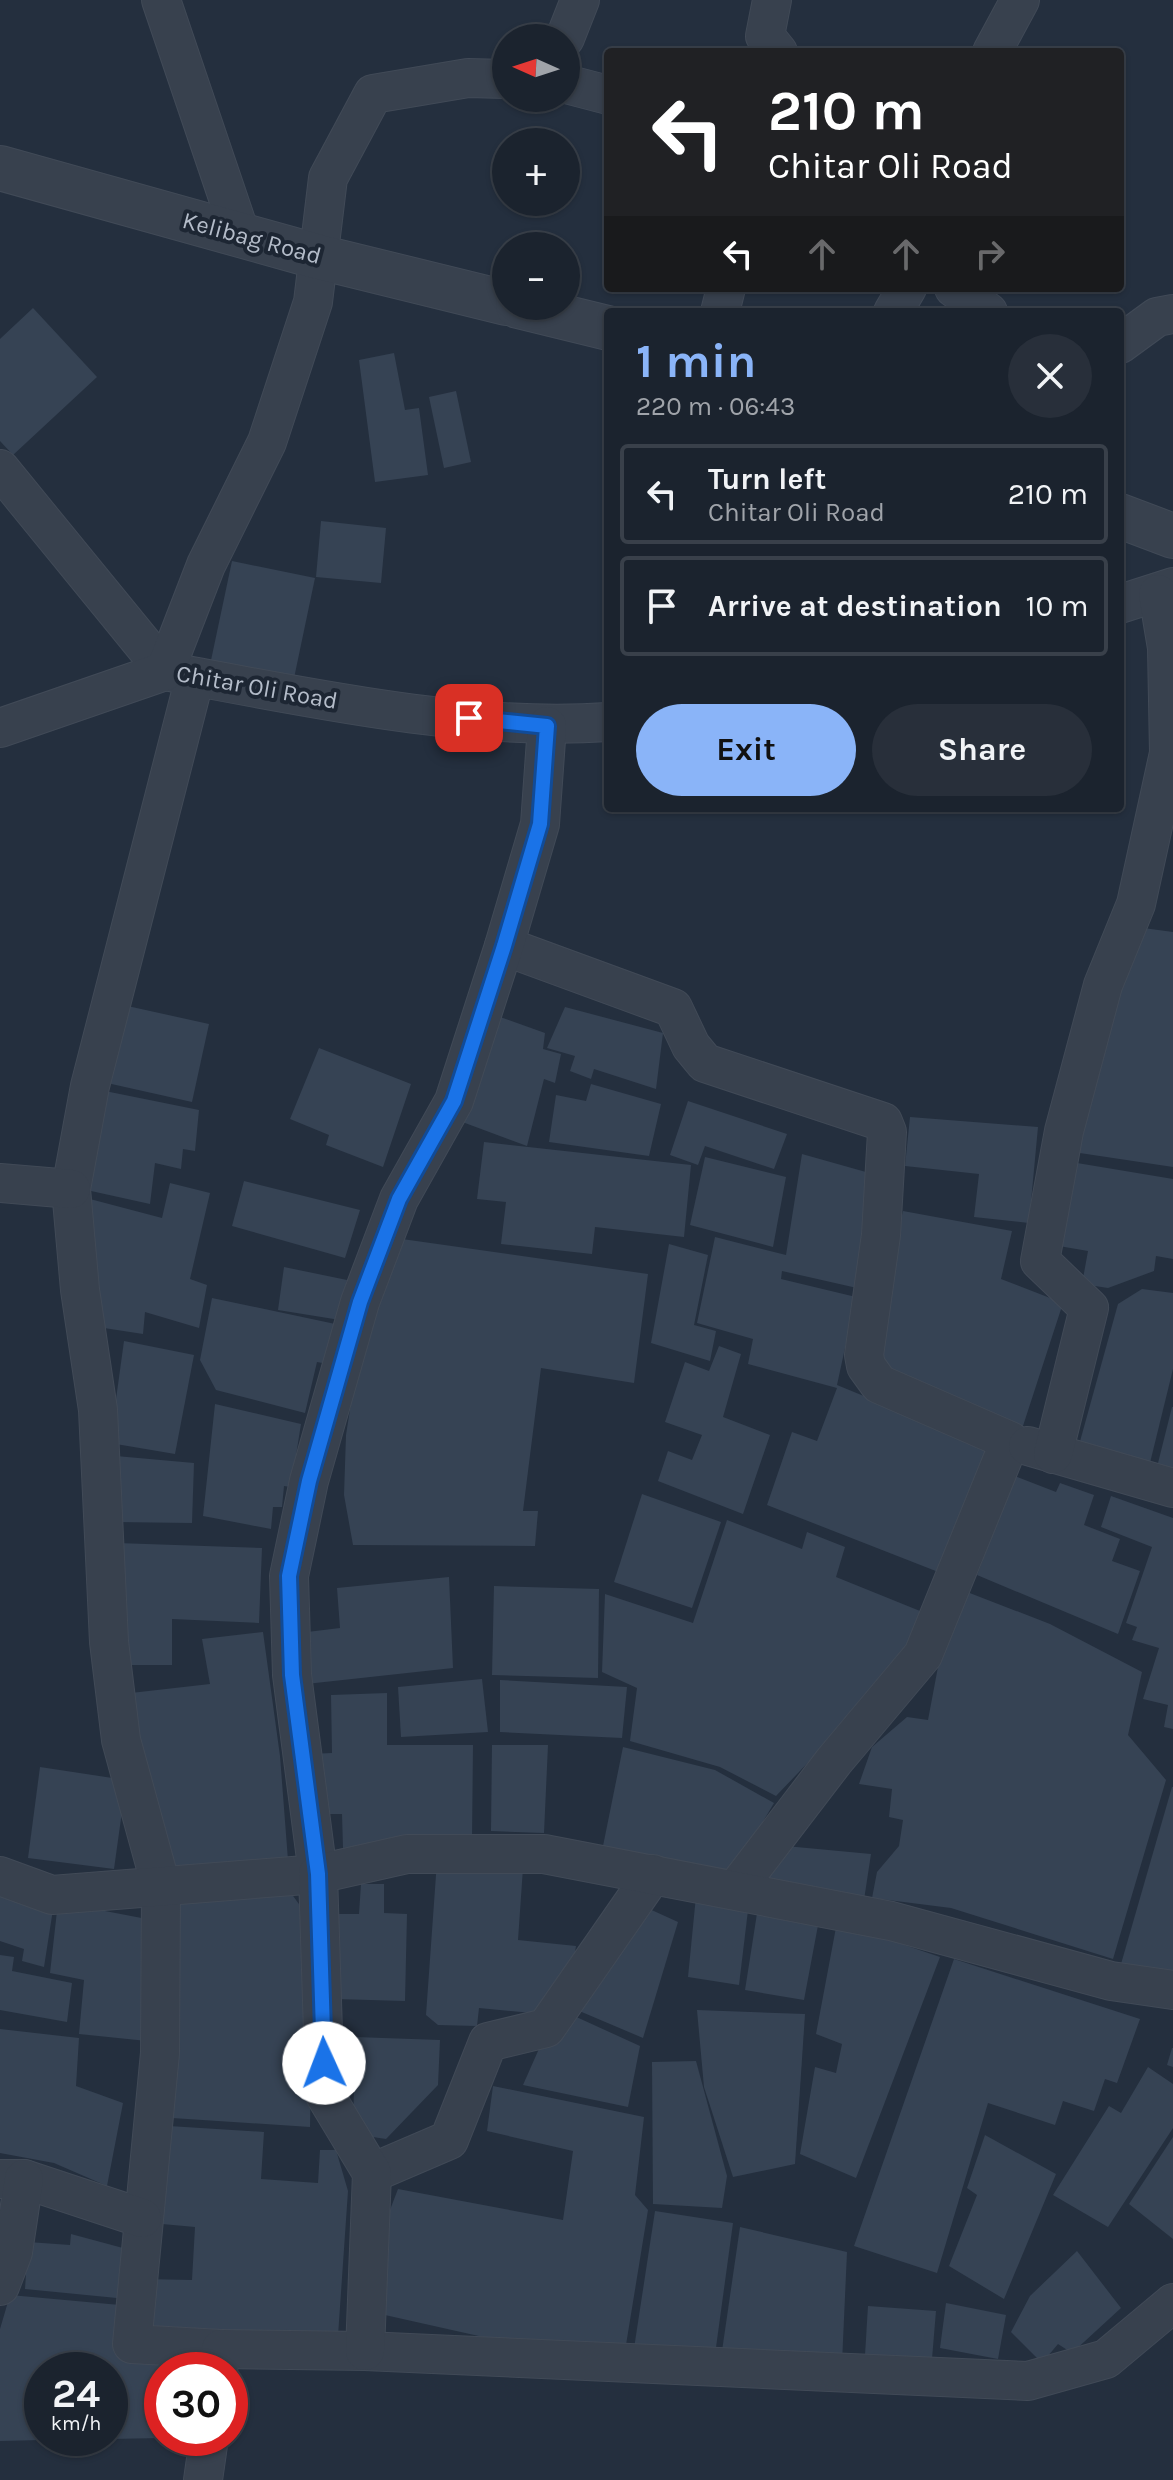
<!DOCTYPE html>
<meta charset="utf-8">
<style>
body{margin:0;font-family:Karla,sans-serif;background:#282f3a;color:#f1f3f6;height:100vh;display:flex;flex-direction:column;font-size:30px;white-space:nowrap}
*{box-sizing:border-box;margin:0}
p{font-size:26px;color:#a0a4aa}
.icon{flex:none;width:44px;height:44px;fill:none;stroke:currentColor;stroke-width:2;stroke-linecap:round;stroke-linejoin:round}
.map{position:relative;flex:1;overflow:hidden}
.drawer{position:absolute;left:604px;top:308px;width:520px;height:504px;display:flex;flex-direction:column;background:#1b232e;border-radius:8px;box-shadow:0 2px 6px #0004,0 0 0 2px #39404a}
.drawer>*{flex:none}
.guide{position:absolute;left:604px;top:48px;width:520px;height:244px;border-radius:8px;box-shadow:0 2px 6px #0004,0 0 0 2px #39404a;background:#202124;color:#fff;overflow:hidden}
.needle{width:52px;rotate:273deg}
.controls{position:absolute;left:492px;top:24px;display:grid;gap:16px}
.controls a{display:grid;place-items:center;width:88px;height:88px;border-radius:50%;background:#1b232e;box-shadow:0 2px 6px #0004,0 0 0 2px #39404a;font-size:40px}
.speed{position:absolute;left:24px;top:2352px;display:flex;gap:16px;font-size:40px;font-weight:700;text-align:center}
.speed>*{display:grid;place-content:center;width:104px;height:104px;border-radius:50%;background:#1b232e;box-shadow:0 2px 6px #0004,0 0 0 2px #39404a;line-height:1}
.speed small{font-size:20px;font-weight:400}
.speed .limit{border:12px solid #d22;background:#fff;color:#111}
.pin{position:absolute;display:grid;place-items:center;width:68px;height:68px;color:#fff;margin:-34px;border-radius:16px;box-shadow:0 4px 12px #0006}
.me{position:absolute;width:88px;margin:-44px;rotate:358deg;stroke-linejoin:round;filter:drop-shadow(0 0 6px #0008)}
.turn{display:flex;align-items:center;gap:28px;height:168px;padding:0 32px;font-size:36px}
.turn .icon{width:104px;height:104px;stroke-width:2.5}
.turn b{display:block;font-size:56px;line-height:68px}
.lanes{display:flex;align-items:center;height:76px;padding:0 32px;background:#0003;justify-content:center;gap:40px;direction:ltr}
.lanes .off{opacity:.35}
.round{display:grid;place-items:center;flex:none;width:84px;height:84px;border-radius:42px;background:#282f3a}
.head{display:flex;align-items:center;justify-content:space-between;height:136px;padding:0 32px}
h1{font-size:48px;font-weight:700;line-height:60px;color:#8ab4f8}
.cta{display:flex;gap:16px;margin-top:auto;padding:16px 32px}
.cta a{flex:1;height:92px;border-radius:48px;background:#8ab4f8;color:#111;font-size:32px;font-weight:700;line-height:92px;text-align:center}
.cta a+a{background:#282f3a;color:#f1f3f6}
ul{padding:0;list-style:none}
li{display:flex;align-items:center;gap:24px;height:100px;margin:0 16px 12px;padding:0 16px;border:4px solid #39404a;border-radius:8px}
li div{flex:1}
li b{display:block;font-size:30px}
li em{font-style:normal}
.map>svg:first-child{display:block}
.building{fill:#364354}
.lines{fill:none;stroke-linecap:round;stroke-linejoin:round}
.minor-casing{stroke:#414a57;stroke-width:40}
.tertiary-casing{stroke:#414a57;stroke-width:46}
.minor{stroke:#38414e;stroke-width:38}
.tertiary{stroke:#38414e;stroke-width:44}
.route-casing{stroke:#114b97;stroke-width:20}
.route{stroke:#1a73e8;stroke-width:14}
.labels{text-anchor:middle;stroke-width:8;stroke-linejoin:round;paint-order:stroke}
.street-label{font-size:24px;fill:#b4bcc9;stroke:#1d2633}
</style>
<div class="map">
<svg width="1173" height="2480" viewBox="0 0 1173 2480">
<rect width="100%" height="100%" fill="#242f3e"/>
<!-- building -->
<g class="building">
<polygon points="33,308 97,377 13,455 0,441 0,339"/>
<polygon points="394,353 405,410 419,408 428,475 375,482 359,360"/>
<polygon points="456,391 471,462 444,468 429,397"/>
<polygon points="321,521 386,528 381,583 316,577"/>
<polygon points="232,561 315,578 293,683 210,665"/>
<polygon points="1136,927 1173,932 1173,1167 1073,1152"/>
<polygon points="123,1005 209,1024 192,1102 107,1083"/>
<polygon points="565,1007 663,1033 656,1089 594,1069 591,1079 570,1071 575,1056 547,1048"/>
<polygon points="489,1013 545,1033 543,1049 561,1054 555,1083 544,1079 527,1146 457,1120"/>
<polygon points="319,1048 411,1084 383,1167 326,1145 329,1135 290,1119"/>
<polygon points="591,1084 661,1104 649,1156 549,1142 556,1095 586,1101"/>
<polygon points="100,1090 199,1110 195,1151 183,1149 181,1169 155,1163 150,1204 82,1189"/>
<polygon points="688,1101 787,1134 774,1169 705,1146 698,1165 670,1155"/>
<polygon points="910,1117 1038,1127 1029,1223 974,1217 979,1174 905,1166"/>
<polygon points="484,1142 691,1165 684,1237 595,1227 592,1254 501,1244 506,1202 477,1199"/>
<polygon points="802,1154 873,1174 857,1288 782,1271 781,1279 856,1297 837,1385 993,1449 946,1575 767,1505 792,1432 817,1441 837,1388 748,1364 753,1339 697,1323 715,1237 786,1255"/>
<polygon points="705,1157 786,1177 773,1247 690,1225"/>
<polygon points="1071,1162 1173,1179 1173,1259 1156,1256 1154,1271 1108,1288 1082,1284 1088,1251 1053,1245"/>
<polygon points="244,1181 360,1210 345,1258 232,1226"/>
<polygon points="170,1183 210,1193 190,1279 207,1285 199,1328 145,1312 143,1334 104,1328 86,1263 90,1199 162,1218"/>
<polygon points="903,1211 1012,1231 1001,1279 1063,1303 1022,1429 895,1378 871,1352"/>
<polygon points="395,1238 648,1274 634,1383 541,1368 523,1511 538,1511 535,1546 353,1545 344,1495 346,1435 360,1345"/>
<polygon points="669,1244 708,1255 694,1325 716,1331 710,1361 651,1343"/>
<polygon points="284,1267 347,1280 340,1320 278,1310"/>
<polygon points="1142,1289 1173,1293 1173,1369 1149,1467 1079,1445 1118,1304"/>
<polygon points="212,1298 340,1325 333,1365 317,1362 305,1413 216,1390 200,1360"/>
<polygon points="124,1341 194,1355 175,1454 110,1443"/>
<polygon points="719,1346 741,1354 723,1417 770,1435 743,1514 658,1481 668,1451 692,1460 702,1435 665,1422 685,1362 709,1371"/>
<polygon points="215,1404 301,1424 291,1487 284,1486 282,1507 273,1507 271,1529 203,1516"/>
<polygon points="1172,1407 1173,1407 1173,1471 1157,1467"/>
<polygon points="116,1456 194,1463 192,1523 115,1522"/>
<polygon points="1015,1476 1056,1492 1060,1483 1094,1495 1084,1525 1120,1539 1112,1561 1140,1571 1118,1634 977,1575"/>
<polygon points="642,1494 721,1522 692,1608 614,1582"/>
<polygon points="1111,1496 1173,1518 1173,1729 1164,1727 1168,1705 1143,1699 1159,1648 1132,1640 1137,1627 1126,1623 1152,1547 1101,1527"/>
<polygon points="727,1520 802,1549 807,1532 845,1547 836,1577 925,1613 890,1677 776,1796 720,1767 630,1741 637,1688 602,1672 605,1594 693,1623"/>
<polygon points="117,1543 262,1548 259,1623 172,1619 172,1665 122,1665"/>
<polygon points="449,1577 453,1668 306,1684 299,1633 340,1628 337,1588"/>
<polygon points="494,1586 599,1589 598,1678 492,1675"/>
<polygon points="962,1590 1050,1624 1142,1672 1128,1735 1166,1780 1113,1959 951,1908 872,1898 877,1872 899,1846 903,1820 889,1817 892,1789 859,1784 872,1747 907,1717 928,1720 947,1619"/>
<polygon points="263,1632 280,1756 288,1860 168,1870 122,1694 210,1684 202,1639"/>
<polygon points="482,1679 488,1732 401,1737 398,1687"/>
<polygon points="500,1680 627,1687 622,1738 500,1732"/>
<polygon points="387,1693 387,1745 473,1745 472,1840 343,1848 342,1814 315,1814 311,1754 332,1753 331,1695"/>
<polygon points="492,1745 548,1745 544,1833 491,1831"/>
<polygon points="623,1747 715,1770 774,1803 731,1876 602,1851"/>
<polygon points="40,1767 119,1779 124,1797 114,1869 28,1858"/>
<polygon points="1172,1787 1173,1787 1173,1979 1121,1964"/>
<polygon points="775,1845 871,1854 864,1900 758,1885"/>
<polygon points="437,1861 523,1868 518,1940 576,1946 572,1971 543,2014 479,2008 477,2026 438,2025 426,2015"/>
<polygon points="361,1884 384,1884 384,1913 407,1914 405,2001 335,1999 338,1914 359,1914"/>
<polygon points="0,1887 54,1903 44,1967 22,1961 24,1949 0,1941"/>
<polygon points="291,1893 306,1914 312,2003 310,2127 172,2118 174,1894"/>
<polygon points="696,1896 749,1902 739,1985 688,1977"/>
<polygon points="58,1902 152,1920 147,2041 79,2034 84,1980 50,1973"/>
<polygon points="645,1907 678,1922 643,2038 577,2010"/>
<polygon points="758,1907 819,1920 804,2000 745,1990"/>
<polygon points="837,1922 940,1957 856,2178 800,2154 815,2067 836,2073 842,2044 816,2034"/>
<polygon points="0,1955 14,1957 12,1971 72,1983 67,2022 0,2010"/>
<polygon points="954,1959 1140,2019 1117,2083 1105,2079 1094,2111 1063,2101 1055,2125 988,2103 937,2273 854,2246"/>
<polygon points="697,2010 805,2014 795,2164 733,2177 704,2087"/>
<polygon points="572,2015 640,2046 628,2107 523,2085 542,2042"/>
<polygon points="0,2029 79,2038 76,2086 123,2103 107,2186 54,2163 0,2153"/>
<polygon points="355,2037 440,2040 438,2085 386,2139 353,2134"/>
<polygon points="1172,2048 1173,2048 1173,2067 1167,2065"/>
<polygon points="696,2061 727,2176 722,2208 653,2204 652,2062"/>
<polygon points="1148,2067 1173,2084 1173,2128 1108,2227 1053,2195 1109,2106 1121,2113"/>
<polygon points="493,2086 644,2117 635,2195 648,2210 625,2351 501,2341 376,2313 385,2223 398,2189 563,2220 573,2151 487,2131"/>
<polygon points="169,2126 264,2132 261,2179 318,2183 320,2150 336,2150 348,2191 338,2336 141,2325 142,2279 192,2280 195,2227 162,2224"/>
<polygon points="985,2135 1056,2174 1004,2299 949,2266 977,2195 967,2188"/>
<polygon points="1173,2137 1173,2239 1129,2204"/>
<polygon points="655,2211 733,2223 714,2362 633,2355"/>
<polygon points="740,2227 847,2252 842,2363 722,2351"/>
<polygon points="71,2234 134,2251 127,2299 25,2289 28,2242 70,2245"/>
<polygon points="1077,2251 1121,2308 1072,2353 1058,2344 1042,2363 1011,2332 1030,2296"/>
<polygon points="10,2295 131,2306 171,2355 170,2370 162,2370 162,2438 110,2439 110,2370 42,2370 42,2440 0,2441 0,2329"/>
<polygon points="946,2303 1006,2315 998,2359 940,2348"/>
<polygon points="868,2306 936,2311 932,2359 865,2355"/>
</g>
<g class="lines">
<!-- minor casing -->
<g class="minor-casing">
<g id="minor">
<polyline points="161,0 241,236"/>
<polyline points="772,0 765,36 778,52"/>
<polyline points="565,38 580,0"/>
<polyline points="992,52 1020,0"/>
<polyline points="566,84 608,95"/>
<polyline points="954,288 988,312"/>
<polyline points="720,312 726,288"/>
<polyline points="893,312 907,288"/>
<polyline points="1120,344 1157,317 1173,314"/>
<path d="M0,469L165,671C306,697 465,732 608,722"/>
<polyline points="1120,604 1173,587"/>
<polyline points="195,677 90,1086 71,1189 80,1290 98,1410 109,1642 121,1740 161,1886 160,2053 132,2344 221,2349 218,2370"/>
<polyline points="0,728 165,671 206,565 267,442 313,302 328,178 373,94 468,78 506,79"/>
<polyline points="504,946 673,1008 691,1046 705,1063 883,1122 887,1132 881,1235 864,1355 866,1366 879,1384 1010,1441 923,1655 834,1761 736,1889"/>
<polyline points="0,1183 71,1189"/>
<polyline points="1028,1446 1173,1488"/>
<polyline points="1053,1454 1089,1308 1040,1261 1064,1131 1103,985 1136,904 1169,753 1167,648 1158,594"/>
<polyline points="0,1876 52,1895 318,1874 292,1675 289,1576 309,1481 360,1302 399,1199 454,1101 504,946 540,824 547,726"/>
<polyline points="372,2173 449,2140 488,2042 546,2028 653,1874"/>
<polyline points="0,2179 24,2179 142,2218"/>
<polyline points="0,2286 13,2252 24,2179"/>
<polyline points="221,2349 365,2351 1028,2381 1106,2359 1173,2303"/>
<polyline points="365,2351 372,2173 325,2095 318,1874 407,1854 544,1854 891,1921 1111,1981 1173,1990"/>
<polyline points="203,2480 209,2438"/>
</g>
</g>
<!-- tertiary casing -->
<g class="tertiary-casing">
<g id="tertiary">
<polyline points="0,168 319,257 506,303"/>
<polyline points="518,306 608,328"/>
<polyline points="1120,516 1173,536"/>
</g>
</g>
<!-- minor -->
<use href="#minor" class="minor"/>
<!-- tertiary -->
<use href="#tertiary" class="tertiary"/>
</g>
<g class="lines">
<!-- route casing -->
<g class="route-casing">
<polyline id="route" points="324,2063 318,1874 292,1675 289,1576 309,1481 360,1302 399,1199 454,1101 504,946 540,824 547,726 469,718"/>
</g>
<!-- route -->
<use href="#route" class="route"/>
</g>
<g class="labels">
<!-- street labels -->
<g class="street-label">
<text transform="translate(252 238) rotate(15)" y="8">Kelibag Road</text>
<text transform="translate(257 687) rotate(10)" y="8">Chitar Oli Road</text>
</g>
</g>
</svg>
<div class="controls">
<a><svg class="needle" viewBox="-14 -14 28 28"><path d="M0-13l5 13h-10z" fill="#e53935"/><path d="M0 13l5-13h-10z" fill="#a0a4aa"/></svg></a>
<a>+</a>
<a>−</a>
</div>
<div class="speed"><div>24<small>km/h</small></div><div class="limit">30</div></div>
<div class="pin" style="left:469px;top:718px;background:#d93025"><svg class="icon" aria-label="arrive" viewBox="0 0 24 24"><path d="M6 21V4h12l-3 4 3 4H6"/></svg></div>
<svg class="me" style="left:324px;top:2063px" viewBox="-20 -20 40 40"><circle r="19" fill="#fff"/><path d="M0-13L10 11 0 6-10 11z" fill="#1a73e8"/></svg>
<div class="guide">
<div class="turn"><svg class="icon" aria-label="left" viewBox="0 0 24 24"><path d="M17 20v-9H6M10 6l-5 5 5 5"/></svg><div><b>210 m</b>Chitar Oli Road</div></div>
<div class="lanes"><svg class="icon" aria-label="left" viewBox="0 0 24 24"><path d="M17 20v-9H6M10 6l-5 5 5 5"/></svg><svg class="icon off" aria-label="ahead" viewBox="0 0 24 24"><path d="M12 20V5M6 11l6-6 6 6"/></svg><svg class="icon off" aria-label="ahead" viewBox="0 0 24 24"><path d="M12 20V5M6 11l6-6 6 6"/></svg><svg class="icon off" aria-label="right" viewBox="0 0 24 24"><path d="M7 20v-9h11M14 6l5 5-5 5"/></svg></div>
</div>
<section class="drawer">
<div class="head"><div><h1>1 min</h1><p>220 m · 06:43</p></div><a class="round"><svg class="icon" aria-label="close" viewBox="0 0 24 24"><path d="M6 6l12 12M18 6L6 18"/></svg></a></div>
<ul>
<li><svg class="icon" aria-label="left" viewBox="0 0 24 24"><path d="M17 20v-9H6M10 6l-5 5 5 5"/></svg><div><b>Turn left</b><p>Chitar Oli Road</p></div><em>210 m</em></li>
<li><svg class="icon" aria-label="arrive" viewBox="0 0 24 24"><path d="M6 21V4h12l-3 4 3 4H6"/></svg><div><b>Arrive at destination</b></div><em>10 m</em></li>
</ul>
<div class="cta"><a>Exit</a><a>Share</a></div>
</section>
</div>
